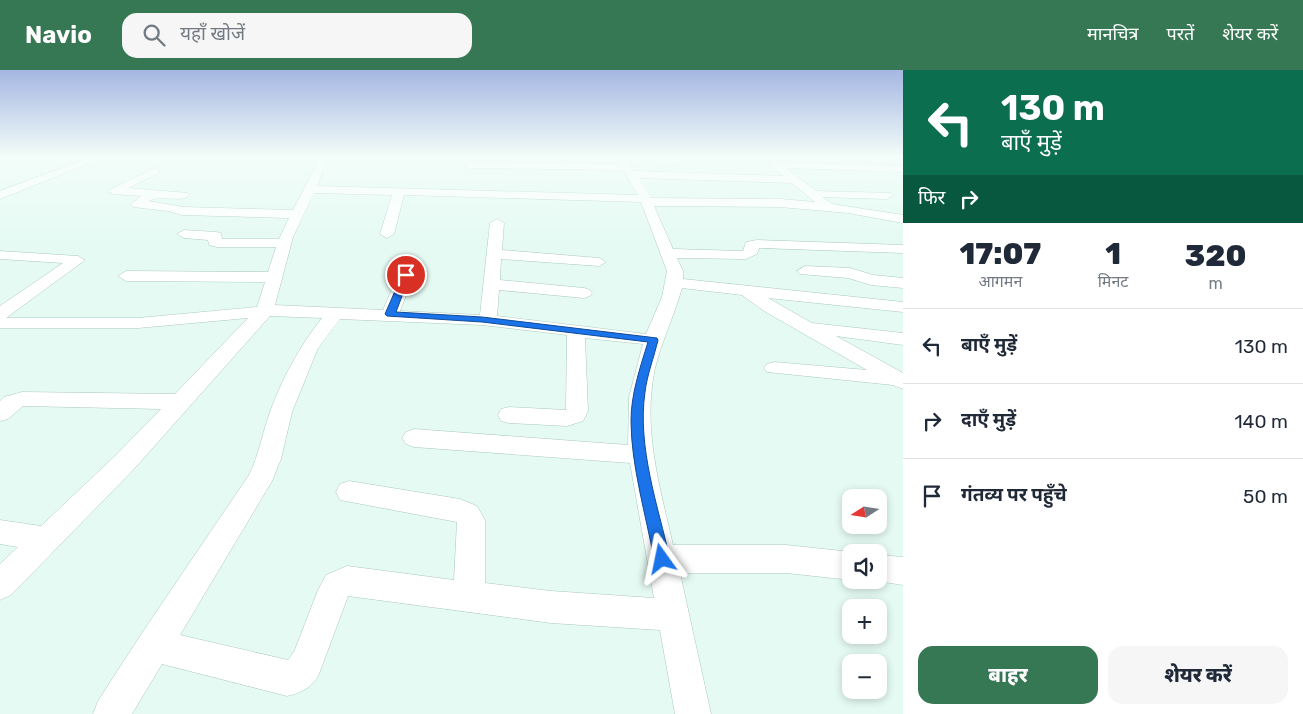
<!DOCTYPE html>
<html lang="hi">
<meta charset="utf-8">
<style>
body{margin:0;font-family:Rubik,"Noto Sans Devanagari",sans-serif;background:#f6f6f7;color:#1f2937;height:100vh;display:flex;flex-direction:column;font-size:19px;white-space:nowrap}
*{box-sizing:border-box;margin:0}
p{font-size:16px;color:#747a83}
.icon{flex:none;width:28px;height:28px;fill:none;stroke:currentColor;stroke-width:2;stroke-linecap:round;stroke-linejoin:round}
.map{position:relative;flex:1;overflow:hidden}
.side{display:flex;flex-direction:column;background:#fff;width:400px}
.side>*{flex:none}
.top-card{background:#0b6e4f;color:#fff;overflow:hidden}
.needle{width:32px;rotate:258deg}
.buttons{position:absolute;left:842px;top:419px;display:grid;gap:10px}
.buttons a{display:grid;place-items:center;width:45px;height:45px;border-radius:10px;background:#fff;box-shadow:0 2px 8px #0003;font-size:25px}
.pin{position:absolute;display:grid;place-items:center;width:42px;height:42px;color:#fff;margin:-21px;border:2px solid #fff;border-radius:50%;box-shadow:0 1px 5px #0007}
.me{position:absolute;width:55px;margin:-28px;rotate:348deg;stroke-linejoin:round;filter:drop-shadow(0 0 4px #0008)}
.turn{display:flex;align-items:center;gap:18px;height:105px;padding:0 15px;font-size:22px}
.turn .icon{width:65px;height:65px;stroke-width:2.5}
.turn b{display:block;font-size:35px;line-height:42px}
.then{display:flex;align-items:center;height:48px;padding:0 15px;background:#0003;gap:10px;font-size:19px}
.eta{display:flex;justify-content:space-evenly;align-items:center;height:85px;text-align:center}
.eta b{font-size:30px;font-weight:800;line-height:35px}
.primary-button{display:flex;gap:10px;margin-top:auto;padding:10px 15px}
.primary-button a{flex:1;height:58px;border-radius:15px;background:#377854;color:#fff;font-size:20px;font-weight:800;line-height:58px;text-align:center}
.primary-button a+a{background:#f6f6f7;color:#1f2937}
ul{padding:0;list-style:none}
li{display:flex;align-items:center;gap:15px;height:75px;padding:0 15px;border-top:1px solid #e0e1e3}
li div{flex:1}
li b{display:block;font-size:19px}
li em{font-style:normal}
header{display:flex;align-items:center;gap:30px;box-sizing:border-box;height:70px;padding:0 25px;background:#377854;color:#fff}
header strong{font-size:24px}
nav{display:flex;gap:28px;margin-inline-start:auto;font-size:18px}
.search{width:350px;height:45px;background:#f6f6f7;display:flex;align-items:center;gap:12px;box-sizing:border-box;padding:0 18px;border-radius:15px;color:#747a83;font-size:19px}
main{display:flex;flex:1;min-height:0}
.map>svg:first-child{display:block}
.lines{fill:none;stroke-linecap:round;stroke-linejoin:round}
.minor-casing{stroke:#accaba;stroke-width:1}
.minor{fill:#fff;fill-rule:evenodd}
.route{fill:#1a73e8;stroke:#114b97}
</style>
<header>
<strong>Navio</strong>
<div class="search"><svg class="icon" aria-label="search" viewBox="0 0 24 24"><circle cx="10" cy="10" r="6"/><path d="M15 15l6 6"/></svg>यहाँ खोजें</div>
<nav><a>मानचित्र</a><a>परतें</a><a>शेयर करें</a></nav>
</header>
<main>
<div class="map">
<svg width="903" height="644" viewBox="0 0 903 644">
<rect width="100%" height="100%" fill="#e4faf2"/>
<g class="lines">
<!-- minor casing -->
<g class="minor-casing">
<g id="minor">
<polygon points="0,87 10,87 0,91"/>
<polygon points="91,87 105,87 0,129 0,121"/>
<path d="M318,87H328L317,116L638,125L623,100L469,98L464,95L469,92L620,94L616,87H678L683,90L682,92L629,91L634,101L784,106L771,96V92L903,96V102L786,98L816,121L891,123L893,125L887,129L822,127L832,134L903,145V153L848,143L780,137L654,136L673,179L743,181L746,172L757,170L903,175V183L759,178L757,184L746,189L677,188L683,201V209L903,232V242L768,228L812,253L903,263V275L836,266L903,303V319L893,315L767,302L764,298L767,294L774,292L867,300L764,241L742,225L682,218C674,246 662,271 655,298C642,359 660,417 673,475H786L852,482L851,510L786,503H680L711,644H675L660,560L551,553L348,526L319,604C313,617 301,623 287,626L162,594L132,644H93L98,631L142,563L249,405C259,385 262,364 270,342C282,308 300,276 322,248L270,246L134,399L11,525L0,530V494L18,477L0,474V450L41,456L116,385L161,339L23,336L8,349L0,351V331L4,327L22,322L175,324L248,248L138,258H0V236L63,193L0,189V181L78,186L85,190L6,248H138L257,237L265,212L126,211L118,206L126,201L268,202L276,177H217L209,175L208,170L184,168L177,164L184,160L216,162L221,163L222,169H279L289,148L182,145L168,141L133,137L131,134L141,126L113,124L107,121L155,98L159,99V103L128,118L188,123L190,125C180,134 161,123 149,131L183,137L293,140L317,94ZM639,108L792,113L815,132L780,129L651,128ZM314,123L392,125L380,164L387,168L394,164L404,125L641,132L667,201L662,227L646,264L497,246L499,220L584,228L590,226L592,223L590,220L584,218L500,210L501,189L599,196L606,192L599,188L502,180L504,153L497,149L490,153L480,245L400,241L414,205L406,200L398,205L383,240L275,235L293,167ZM340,249L482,255L567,265L566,340L509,337L501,339L498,345L501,351L509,353L567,356L583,351L588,341L585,268L643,274L629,327L628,375L414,359L406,362L402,368L406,374L414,377L630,393L654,528L551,521L485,513V450L477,436L460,429L349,411L340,414L336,422L340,430L457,452L454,510L347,496L326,505L318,520L294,582L288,590L180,565L272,411L281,389L292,342L318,278Z"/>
<polygon points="805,196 850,198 873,205 903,208 903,218 871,215 848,208 800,204 797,201"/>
<polygon points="879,485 903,487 903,515 871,510 879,510"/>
</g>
</g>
<!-- minor -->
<use href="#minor" class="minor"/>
</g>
<!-- sky -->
<linearGradient id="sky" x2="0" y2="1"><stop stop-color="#a5b7e2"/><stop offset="0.49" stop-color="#f3fdf9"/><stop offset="1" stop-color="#f3fdf9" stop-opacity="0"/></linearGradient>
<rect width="903" height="177" fill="url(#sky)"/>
<!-- route -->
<path class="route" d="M406,203L410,205L396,242L482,247L657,268L658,270C654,287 647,305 645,322C637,377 658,436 670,489L667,494L662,496L656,494L654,489C646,445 631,395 631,351C631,324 640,298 648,272L482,252L387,246L385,244L402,205Z"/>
</svg>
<div class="buttons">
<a><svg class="needle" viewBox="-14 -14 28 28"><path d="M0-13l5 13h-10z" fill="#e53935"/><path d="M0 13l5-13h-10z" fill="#747a83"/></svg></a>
<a><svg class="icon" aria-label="sound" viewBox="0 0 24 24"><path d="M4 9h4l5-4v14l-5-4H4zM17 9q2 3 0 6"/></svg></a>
<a>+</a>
<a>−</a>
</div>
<div class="pin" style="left:406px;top:205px;background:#d93025"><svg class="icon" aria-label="arrive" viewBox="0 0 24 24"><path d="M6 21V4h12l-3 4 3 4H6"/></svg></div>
<svg class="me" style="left:662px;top:489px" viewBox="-20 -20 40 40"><path d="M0-17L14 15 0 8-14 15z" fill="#1a73e8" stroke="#fff" stroke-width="4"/></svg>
</div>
<section class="side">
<div class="top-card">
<div class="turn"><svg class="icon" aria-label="left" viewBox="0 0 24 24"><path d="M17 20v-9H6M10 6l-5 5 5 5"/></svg><div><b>130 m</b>बाएँ मुड़ें</div></div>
<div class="then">फिर<svg class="icon" aria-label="right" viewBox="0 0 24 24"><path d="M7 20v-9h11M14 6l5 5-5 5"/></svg></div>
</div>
<div class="eta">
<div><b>17:07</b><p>आगमन</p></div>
<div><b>1</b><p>मिनट</p></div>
<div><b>320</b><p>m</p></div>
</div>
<ul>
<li><svg class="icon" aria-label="left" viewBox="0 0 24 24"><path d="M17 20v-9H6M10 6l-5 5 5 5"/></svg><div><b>बाएँ मुड़ें</b></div><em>130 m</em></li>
<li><svg class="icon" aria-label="right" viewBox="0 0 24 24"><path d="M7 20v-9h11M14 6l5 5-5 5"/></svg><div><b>दाएँ मुड़ें</b></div><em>140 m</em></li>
<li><svg class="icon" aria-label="arrive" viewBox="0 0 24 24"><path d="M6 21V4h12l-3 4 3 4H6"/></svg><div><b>गंतव्य पर पहुँचे</b></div><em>50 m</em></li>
</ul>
<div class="primary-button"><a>बाहर</a><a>शेयर करें</a></div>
</section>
</main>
